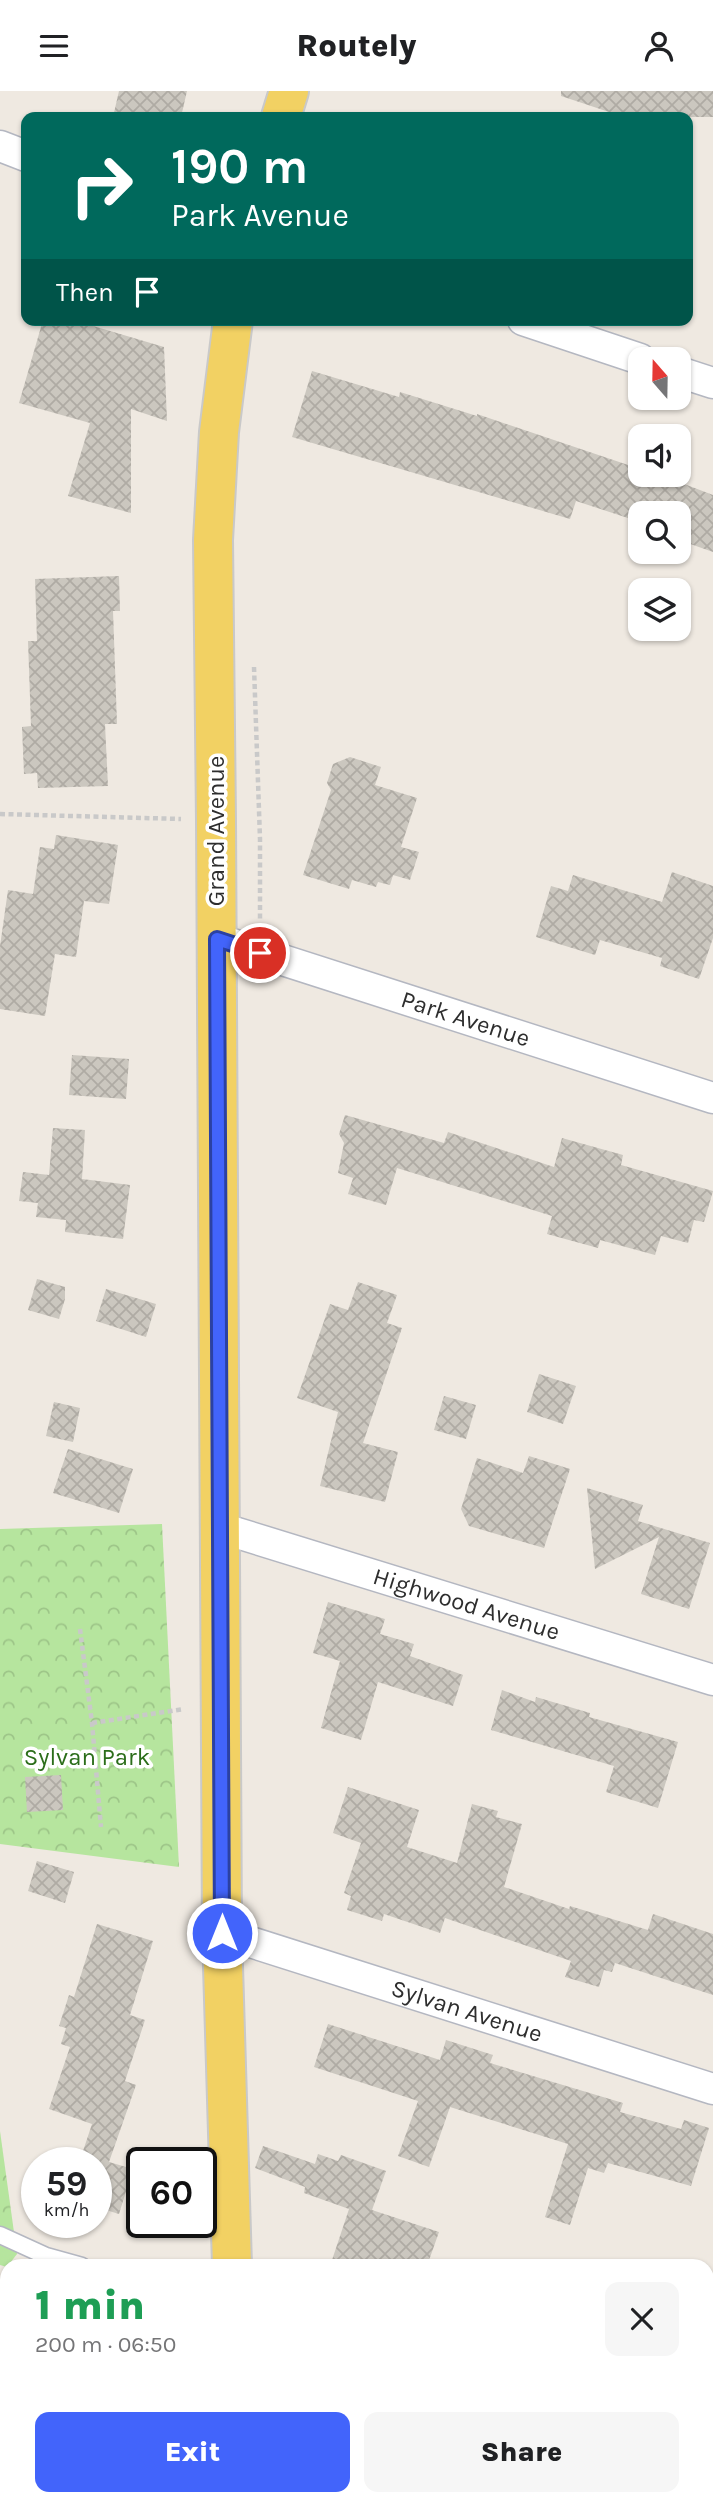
<!DOCTYPE html>
<meta charset="utf-8">
<style>
body{margin:0;font-family:Karla,sans-serif;background:#f6f6f6;color:#202124;height:100vh;display:flex;flex-direction:column;font-size:26px;white-space:nowrap}
*{box-sizing:border-box;margin:0}
p{font-size:23px;color:#757577}
.icon{flex:none;width:38px;height:38px;fill:none;stroke:currentColor;stroke-width:2;stroke-linecap:round;stroke-linejoin:round}
.map{position:relative;flex:1;overflow:hidden}
.details{position:absolute;left:0px;top:2168px;width:714px;height:247px;display:flex;flex-direction:column;background:#fff;border-radius:21px 21px 0 0;box-shadow:0 2px 5px #0004}
.details>*{flex:none}
.top-card{position:absolute;left:21px;top:21px;width:672px;height:214px;border-radius:14px;box-shadow:0 2px 5px #0004;background:#00695c;color:#fff;overflow:hidden}
.needle{width:46px;rotate:340deg}
.buttons{position:absolute;left:628px;top:256px;display:grid;gap:14px}
.buttons a{display:grid;place-items:center;width:63px;height:63px;border-radius:14px;background:#fff;box-shadow:0 2px 5px #0004;font-size:35px}
.speed{position:absolute;left:21px;top:2056px;display:flex;gap:14px;font-size:35px;font-weight:700;text-align:center}
.speed>*{display:grid;place-content:center;width:91px;height:91px;border-radius:50%;background:#fff;box-shadow:0 2px 5px #0004;line-height:1}
.speed small{font-size:18px;font-weight:400}
.speed .limit{border:4px solid #111;border-radius:10px;background:#fff;color:#111}
.pin{position:absolute;display:grid;place-items:center;width:60px;height:60px;color:#fff;margin:-30px;border:4px solid #fff;border-radius:50%;box-shadow:0 2px 7px #0007}
.me{position:absolute;width:77px;margin:-38px;rotate:0deg;stroke-linejoin:round;filter:drop-shadow(0 0 5px #0008)}
.turn{display:flex;align-items:center;gap:24px;height:147px;padding:0 35px;font-size:32px}
.turn .icon{width:91px;height:91px;stroke-width:2.5}
.turn b{display:block;font-size:49px;line-height:60px}
.then{display:flex;align-items:center;height:66px;padding:0 35px;background:#0003;gap:14px;font-size:26px}
.round{display:grid;place-items:center;flex:none;width:74px;height:74px;border-radius:14px;background:#f6f6f6}
.headline{display:flex;align-items:center;justify-content:space-between;height:119px;padding:0 35px}
h1{font-size:42px;font-weight:800;line-height:52px;color:#1e9e55}
.primary-button{display:flex;gap:14px;margin-top:auto;padding:14px 35px}
.primary-button a{flex:1;height:80px;border-radius:14px;background:#4264fb;color:#fff;font-size:28px;font-weight:800;line-height:80px;text-align:center}
.primary-button a+a{background:#f6f6f6;color:#202124}
header{display:flex;justify-content:space-between;align-items:center;height:91px;padding:0 35px;background:#fff;font-size:32px;font-weight:800}
.map>svg:first-child{display:block}
.park{fill:url(#park-crowns)}
.building{fill:url(#building-cross-hatch)}
.lines{fill:none;stroke-linecap:round;stroke-linejoin:round}
.service-casing{stroke:#b4b7c1;stroke-width:19}
.minor-casing{stroke:#b4b7c1;stroke-width:33}
.primary-casing{stroke:#c9c9c9;stroke-width:42}
.path{stroke:#c9c9c9;stroke-width:4.5;stroke-dasharray:5 3.5;stroke-linecap:butt}
.service{stroke:#fff;stroke-width:16}
.minor{stroke:#fff;stroke-width:30}
.primary{stroke:#f2d163;stroke-width:38}
.route-casing{stroke:#2b41a3;stroke-width:18}
.route{stroke:#4264fb;stroke-width:12}
.labels{text-anchor:middle;stroke-width:7;stroke-linejoin:round;paint-order:stroke}
.street-label{font-size:24px;fill:#2e2e2e;stroke:#fff}
.park-label{font-size:24px;fill:#2c6e1b;stroke:#fff}
</style>
<header><svg class="icon" aria-label="menu" viewBox="0 0 24 24"><path d="M4 6h16M4 12h16M4 18h16"/></svg>Routely<svg class="icon" aria-label="person" viewBox="0 0 24 24"><circle cx="12" cy="8" r="4"/><path d="M4 21q1-7 8-7t8 7"/></svg></header>
<div class="map">
<svg width="713" height="2414" viewBox="0 0 713 2414">
<defs>
<pattern id="park-crowns" width="20" height="18" patternUnits="userSpaceOnUse" patternTransform="scale(1.75)"><rect width="20" height="18" fill="#b6e59e"/><path d="M2 6a3 3 0 1 1 6 0M12 15a3 3 0 1 1 6 0" fill="none" stroke="#9dc588"/></pattern>
<pattern id="building-cross-hatch" width="8" height="8" patternUnits="userSpaceOnUse" patternTransform="scale(1.75)"><rect width="8" height="8" fill="#cbc7bf"/><path d="M0 0l8 8M0 8l8-8" fill="none" stroke="#afaba4"/></pattern>
</defs>
<rect width="100%" height="100%" fill="#efe9e1"/>
<!-- park -->
<g class="park">
<polygon points="162,1433 179,1776 0,1753 0,1438"/>
<polygon points="0,2040 17,2163 7,2176 0,2174"/>
</g>
<!-- building -->
<g class="building">
<polygon points="119,0 187,0 181,26 113,26"/>
<polygon points="561,0 713,0 713,26 624,26 561,5"/>
<polygon points="43,229 73,229 164,256 167,330 131,318 131,422 68,405 90,332 19,312"/>
<polygon points="312,280 399,306 400,301 477,325 477,323 640,378 640,383 658,383 713,404 713,461 679,449 679,422 640,422 640,431 576,410 570,428 292,346"/>
<polygon points="119,485 120,520 113,520 117,633 105,633 108,695 38,697 37,682 24,683 22,636 31,635 28,550 37,550 35,488"/>
<polygon points="350,666 381,676 375,694 417,707 401,756 419,761 410,789 393,784 390,794 378,791 376,796 352,789 349,798 303,784 331,699 327,692 333,673"/>
<polygon points="56,744 118,754 109,813 84,810 76,866 55,863 45,925 0,918 0,855 8,799 33,803 40,756 54,758"/>
<polygon points="672,781 713,795 713,847 699,888 660,875 662,867 600,849 595,864 536,846 551,795 568,800 573,784 662,811"/>
<polygon points="72,964 129,968 126,1008 69,1004"/>
<polygon points="345,1024 444,1052 448,1041 554,1076 562,1047 623,1064 621,1074 713,1100 704,1131 694,1129 688,1152 661,1145 655,1164 600,1149 598,1157 547,1143 552,1125 397,1077 386,1114 348,1103 353,1087 338,1082 344,1052 339,1043"/>
<polygon points="53,1037 85,1039 82,1088 130,1094 123,1148 65,1141 66,1129 36,1126 38,1112 19,1110 23,1081 49,1084"/>
<polygon points="37,1188 65,1196 65,1208 59,1228 28,1219"/>
<polygon points="358,1191 397,1204 387,1232 402,1237 363,1352 398,1361 385,1411 320,1395 338,1321 297,1307 330,1213 348,1219"/>
<polygon points="106,1198 156,1213 146,1246 96,1230"/>
<polygon points="539,1283 576,1295 563,1333 527,1321"/>
<polygon points="444,1305 476,1314 466,1348 434,1339"/>
<polygon points="54,1311 80,1317 73,1351 46,1345"/>
<polygon points="68,1358 133,1378 119,1422 53,1402"/>
<polygon points="529,1365 570,1378 544,1457 469,1435 461,1418 477,1367 523,1382"/>
<polygon points="587,1397 643,1414 638,1430 710,1452 689,1518 641,1503 659,1446 595,1478"/>
<polygon points="328,1511 385,1528 380,1543 414,1553 410,1565 463,1584 453,1615 378,1591 361,1649 321,1637 340,1570 313,1562"/>
<polygon points="502,1599 535,1611 536,1606 590,1622 589,1626 678,1651 658,1717 606,1701 614,1675 491,1639"/>
<polygon points="61,1684 63,1719 27,1721 25,1686"/>
<polygon points="348,1696 419,1719 407,1756 457,1772 472,1713 498,1720 496,1726 522,1733 504,1796 569,1818 570,1815 648,1839 653,1823 713,1843 713,1904 615,1872 612,1881 604,1879 599,1896 565,1886 571,1870 445,1827 440,1842 384,1823 382,1830 347,1819 351,1805 344,1802 361,1752 333,1742"/>
<polygon points="37,1770 74,1781 65,1812 28,1800"/>
<polygon points="97,1833 153,1850 130,1924 145,1929 125,1990 136,1994 109,2071 133,2078 119,2123 96,2116 96,2072 79,2072 92,2033 49,2018 70,1956 61,1953 66,1937 59,1935 69,1904 74,1906"/>
<polygon points="328,1933 440,1969 446,1949 493,1964 490,1972 623,2012 620,2021 681,2038 684,2029 709,2037 691,2095 608,2072 604,2082 588,2077 570,2134 545,2126 568,2053 450,2016 429,2076 398,2065 418,2010 314,1976"/>
<polygon points="263,2055 315,2073 318,2063 338,2070 341,2064 386,2080 372,2119 439,2141 427,2175 330,2175 349,2118 304,2102 305,2096 255,2077"/>
</g>
<g class="lines">
<!-- service casing -->
<g class="service-casing">
<g id="service">
<polyline points="0,2144 46,2165 82,2175"/>
<polyline points="0,2379 7,2381"/>
<polyline points="84,2408 101,2414"/>
</g>
</g>
<!-- minor casing -->
<g class="minor-casing">
<g id="minor">
<polyline points="0,55 26,65"/>
<polyline points="523,229 640,268"/>
<polyline points="679,281 713,292"/>
<path id="s1" d="M217,848L713,1007"/>
<path id="s2" d="M221,1437L713,1589"/>
<path id="s3" d="M222,1842L713,1998"/>
<polyline points="707,2398 713,2400"/>
</g>
</g>
<!-- primary casing -->
<g class="primary-casing">
<g id="primary">
<polyline points="281,26 289,0"/>
<polyline points="232,2175 222,1842 216,730 213,449 219,341 233,229"/>
<polyline points="252,2408 252,2414"/>
</g>
</g>
<!-- path -->
<g class="path">
<polyline points="254,576 260,748 260,829"/>
<polyline points="0,723 181,728"/>
<polyline points="80,1538 92,1632 101,1736"/>
<polyline points="92,1632 184,1618"/>
</g>
<!-- service -->
<use href="#service" class="service"/>
<!-- minor -->
<use href="#minor" class="minor"/>
<!-- primary -->
<use href="#primary" class="primary"/>
</g>
<g class="lines">
<!-- route casing -->
<g class="route-casing">
<polyline id="route" points="222,1842 217,848 260,862"/>
</g>
<!-- route -->
<use href="#route" class="route"/>
</g>
<g class="labels">
<!-- street labels -->
<g class="street-label">
<text transform="translate(216 740) rotate(-90)" y="8">Grand Avenue</text>
<text dy="8" stroke="none"><textPath href="#s1" startOffset="261">Park Avenue</textPath></text>
<text dy="8" stroke="none"><textPath href="#s2" startOffset="257">Highwood Avenue</textPath></text>
<text dy="8" stroke="none"><textPath href="#s3" startOffset="257">Sylvan Avenue</textPath></text>
</g>
<!-- park labels -->
<g class="park-label">
<text x="87" y="1674">Sylvan Park</text>
</g>
</g>
</svg>
<div class="buttons">
<a><svg class="needle" viewBox="-14 -14 28 28"><path d="M0-13l5 13h-10z" fill="#e53935"/><path d="M0 13l5-13h-10z" fill="#757577"/></svg></a>
<a><svg class="icon" aria-label="sound" viewBox="0 0 24 24"><path d="M4 9h4l5-4v14l-5-4H4zM17 9q2 3 0 6"/></svg></a>
<a><svg class="icon" aria-label="search" viewBox="0 0 24 24"><circle cx="10" cy="10" r="6"/><path d="M15 15l6 6"/></svg></a>
<a><svg class="icon" aria-label="layers" viewBox="0 0 24 24"><path d="M12 4l9 5-9 5-9-5zM3 14l9 5 9-5"/></svg></a>
</div>
<div class="speed"><div>59<small>km/h</small></div><div class="limit">60</div></div>
<div class="pin" style="left:260px;top:862px;background:#d93025"><svg class="icon" aria-label="arrive" viewBox="0 0 24 24"><path d="M6 21V4h12l-3 4 3 4H6"/></svg></div>
<svg class="me" style="left:222px;top:1842px" viewBox="-20 -20 40 40"><circle r="17" fill="#4264fb" stroke="#fff" stroke-width="3"/><path d="M0-11L8 9 0 5-8 9z" fill="#fff"/></svg>
<div class="top-card">
<div class="turn"><svg class="icon" aria-label="right" viewBox="0 0 24 24"><path d="M7 20v-9h11M14 6l5 5-5 5"/></svg><div><b>190 m</b>Park Avenue</div></div>
<div class="then">Then<svg class="icon" aria-label="arrive" viewBox="0 0 24 24"><path d="M6 21V4h12l-3 4 3 4H6"/></svg></div>
</div>
<section class="details">
<div class="headline"><div><h1>1 min</h1><p>200 m · 06:50</p></div><a class="round"><svg class="icon" aria-label="close" viewBox="0 0 24 24"><path d="M6 6l12 12M18 6L6 18"/></svg></a></div>
<div class="primary-button"><a>Exit</a><a>Share</a></div>
</section>
</div>
